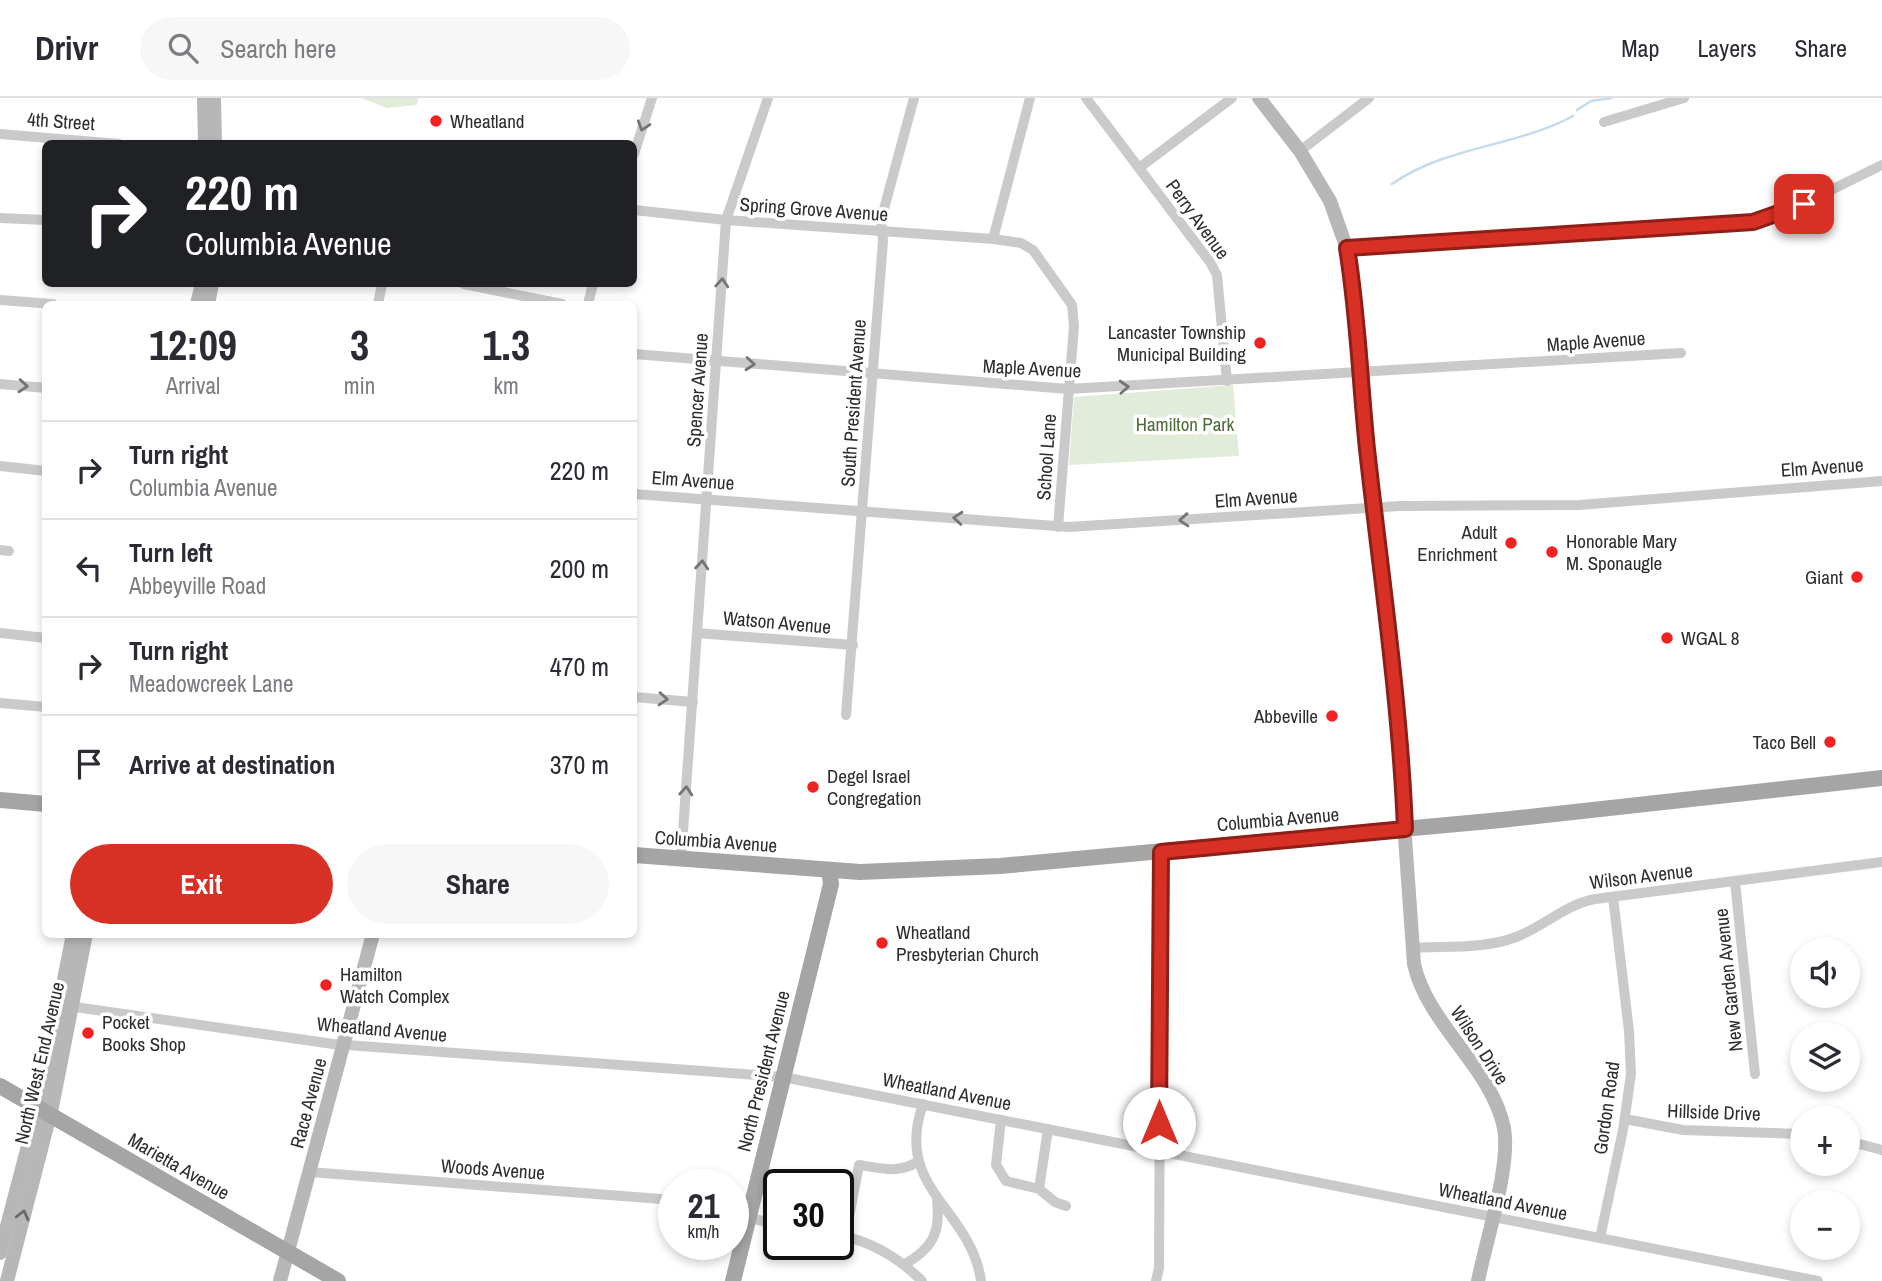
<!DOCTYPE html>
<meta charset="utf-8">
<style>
body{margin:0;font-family:"Archivo Narrow",sans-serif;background:#f7f7f7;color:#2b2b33;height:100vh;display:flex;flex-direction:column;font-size:26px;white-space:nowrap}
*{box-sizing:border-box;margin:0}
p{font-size:23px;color:#7c7c81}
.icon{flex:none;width:38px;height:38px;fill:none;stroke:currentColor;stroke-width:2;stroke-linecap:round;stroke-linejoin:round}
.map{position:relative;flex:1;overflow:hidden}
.panel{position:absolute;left:42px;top:203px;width:595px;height:637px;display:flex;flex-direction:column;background:#fff;border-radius:10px;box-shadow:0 4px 10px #0003}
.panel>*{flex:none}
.guide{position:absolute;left:42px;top:42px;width:595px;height:147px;border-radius:10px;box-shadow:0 4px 10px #0003;background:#202124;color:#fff;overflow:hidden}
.controls{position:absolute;left:1790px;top:840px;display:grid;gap:14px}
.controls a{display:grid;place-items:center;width:70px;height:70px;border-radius:50%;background:#fff;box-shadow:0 4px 10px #0003;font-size:35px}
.speed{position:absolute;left:658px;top:1071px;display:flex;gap:14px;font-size:35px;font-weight:700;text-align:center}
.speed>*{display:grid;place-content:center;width:91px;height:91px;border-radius:50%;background:#fff;box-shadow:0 4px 10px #0003;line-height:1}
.speed small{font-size:18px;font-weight:400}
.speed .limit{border:4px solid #111;border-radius:10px;background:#fff;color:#111}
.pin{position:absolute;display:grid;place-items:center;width:60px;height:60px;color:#fff;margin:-30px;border-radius:14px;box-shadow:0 4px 10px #0006}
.me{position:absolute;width:77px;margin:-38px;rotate:0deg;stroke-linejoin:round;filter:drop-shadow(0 0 5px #0008)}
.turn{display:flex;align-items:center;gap:24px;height:147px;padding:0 28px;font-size:32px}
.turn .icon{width:91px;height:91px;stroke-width:2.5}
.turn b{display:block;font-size:49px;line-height:60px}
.eta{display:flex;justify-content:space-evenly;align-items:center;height:119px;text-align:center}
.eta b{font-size:42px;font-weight:800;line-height:49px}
.action{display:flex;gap:14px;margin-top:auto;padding:14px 28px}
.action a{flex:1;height:80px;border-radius:42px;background:#d93025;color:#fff;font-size:28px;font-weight:800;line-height:80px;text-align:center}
.action a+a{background:#f7f7f7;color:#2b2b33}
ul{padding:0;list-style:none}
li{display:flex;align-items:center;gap:21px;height:98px;padding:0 28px;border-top:2px solid #e1e1e2}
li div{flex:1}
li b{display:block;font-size:26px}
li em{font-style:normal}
header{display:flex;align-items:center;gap:42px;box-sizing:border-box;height:98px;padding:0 35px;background:#fff;border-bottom:2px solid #e1e1e2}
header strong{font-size:33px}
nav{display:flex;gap:38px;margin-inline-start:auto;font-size:24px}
.search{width:490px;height:63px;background:#f7f7f7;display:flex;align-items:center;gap:18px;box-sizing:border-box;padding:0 24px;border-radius:38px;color:#7c7c81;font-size:26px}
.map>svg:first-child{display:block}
.green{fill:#e2ecda}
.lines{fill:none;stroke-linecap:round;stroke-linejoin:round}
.stream{stroke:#c4dbee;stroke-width:2.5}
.street{stroke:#cacaca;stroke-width:10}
.secondary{stroke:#b7b7b7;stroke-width:14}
.primary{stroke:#a5a5a5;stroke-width:16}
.oneway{stroke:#747474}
.oneway2{stroke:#6b6b6b}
.route-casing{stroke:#8d1f18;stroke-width:18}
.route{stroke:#d93025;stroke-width:12}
.poi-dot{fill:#f22222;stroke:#fff;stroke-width:2.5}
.labels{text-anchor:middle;stroke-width:7;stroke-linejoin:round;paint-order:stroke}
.street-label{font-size:19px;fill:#2d2d2d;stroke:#fff}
.poi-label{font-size:19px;fill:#2d2d2d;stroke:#fff;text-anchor:start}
.park-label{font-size:19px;fill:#4c6c38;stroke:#fff}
</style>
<header>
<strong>Drivr</strong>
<div class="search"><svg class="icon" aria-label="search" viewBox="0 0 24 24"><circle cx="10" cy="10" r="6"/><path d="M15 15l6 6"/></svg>Search here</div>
<nav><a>Map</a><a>Layers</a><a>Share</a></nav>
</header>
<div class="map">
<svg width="1882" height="1183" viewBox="0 0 1882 1183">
<rect width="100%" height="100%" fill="#fff"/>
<!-- green -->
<g class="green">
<polygon points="361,0 418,0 417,7 387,10"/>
<polygon points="1233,287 1239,358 1069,367 1074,299"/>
</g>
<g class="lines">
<!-- stream -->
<g class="stream">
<polyline points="1577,12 1591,3 1612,0"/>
<path d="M1392,86C1446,48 1516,49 1573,18"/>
</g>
<!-- street -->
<g class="street">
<polyline points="1086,0 1210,164 1217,177 1227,283"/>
<polyline points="1604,24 1684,0"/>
<polyline points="0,36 119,46"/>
<polyline points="1300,53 1369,0"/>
<polyline points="634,56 652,0"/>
<polyline points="1139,70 1232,0"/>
<polyline points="634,112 726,122 993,141 1021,145 1033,152 1072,207 1074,228 1058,429"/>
<polyline points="0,120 46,122"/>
<polyline points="993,141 1030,0"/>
<polyline points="1347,151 1753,124 1782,116 1882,67"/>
<polyline points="464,186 562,206"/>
<polyline points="0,202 53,206"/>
<polyline points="378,206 382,186"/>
<polyline points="588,206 593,186"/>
<polyline points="634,256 1068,291 1681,255"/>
<polyline points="0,286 46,290"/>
<polyline points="0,368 46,373"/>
<polyline points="634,396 1069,429 1399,408 1579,407 1882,383"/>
<polyline points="0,452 9,453"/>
<polyline points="0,535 46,540"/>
<polyline points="697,535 853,547"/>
<polyline points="634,599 693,604"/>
<polyline points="0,605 46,609"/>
<polyline points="846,617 883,143 881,122 914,0"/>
<polyline points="681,762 726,122 768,0"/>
<polyline points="1735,784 1755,976"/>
<path d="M1412,850C1445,848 1486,851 1516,839C1545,828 1564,807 1595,801L1882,764"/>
<polyline points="68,908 333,946 783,979 1818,1183"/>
<path d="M923,1006C893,1091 971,1110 981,1183"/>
<polyline points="1625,1021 1683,1032 1802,1036"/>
<polyline points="1001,1022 996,1067 1006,1083 1039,1091 1055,1104 1066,1108"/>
<polyline points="1848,1043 1882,1052"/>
<polyline points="309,1074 674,1102"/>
<polyline points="1039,1091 1048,1031"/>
<polyline points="733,1106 751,1108"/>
<polyline points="748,1120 779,1126"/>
<path d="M838,1137C870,1143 899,1160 922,1183"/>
<path d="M845,1139L859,1067C879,1070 899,1076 917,1064"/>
<polyline points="1600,1140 1623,1032 1631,976 1629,933 1613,799"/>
<path d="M905,1166C933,1150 941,1134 937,1101"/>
<polyline points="1156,1183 1159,1170 1161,754"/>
</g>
<!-- secondary -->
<g class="secondary">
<polyline points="204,0 205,46"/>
<polyline points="214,0 215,46"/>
<path d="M1259,0L1300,53L1330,103L1347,151L1351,177L1360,243L1367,349L1390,529L1414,866C1427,926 1492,970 1504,1030C1511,1068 1486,1142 1478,1183"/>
<polyline points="197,206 202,186"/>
<polyline points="208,206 212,186"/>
<polyline points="0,1155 40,1002 73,836"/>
<polyline points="7,1183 52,1009 86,836"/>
<polyline points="280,1183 373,836"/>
</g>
<!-- primary -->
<g class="primary">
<polyline points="0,702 46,706"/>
<polyline points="634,757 860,774 1000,768 1501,722 1882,680"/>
<polyline points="0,988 338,1183"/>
<polyline points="733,1183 831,786 829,772"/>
</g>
</g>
<!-- one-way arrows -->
<defs><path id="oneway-chevron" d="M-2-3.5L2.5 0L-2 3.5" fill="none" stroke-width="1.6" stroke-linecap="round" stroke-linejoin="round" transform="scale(1.75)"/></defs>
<g class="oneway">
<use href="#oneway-chevron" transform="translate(643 28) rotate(108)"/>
<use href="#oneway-chevron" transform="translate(722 185) rotate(-86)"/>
<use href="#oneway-chevron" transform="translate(750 266) rotate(5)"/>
<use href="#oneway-chevron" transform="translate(23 288) rotate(5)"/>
<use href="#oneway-chevron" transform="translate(1124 289) rotate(-3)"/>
<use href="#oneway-chevron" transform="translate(958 420) rotate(-175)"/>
<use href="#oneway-chevron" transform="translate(1184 422) rotate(176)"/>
<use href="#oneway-chevron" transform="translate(702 467) rotate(-85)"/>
<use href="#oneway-chevron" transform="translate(663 601) rotate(4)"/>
<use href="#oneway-chevron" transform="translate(686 693) rotate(-86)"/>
</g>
<use class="oneway2" href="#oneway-chevron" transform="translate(23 1117) rotate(-76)"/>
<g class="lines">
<!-- route casing -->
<g class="route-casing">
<path id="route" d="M1159,1025L1161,754L1405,731C1400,604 1381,478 1367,351C1360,284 1358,217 1347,150L1753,124L1804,106"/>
</g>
<!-- route -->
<use href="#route" class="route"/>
</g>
<!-- markers -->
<g class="poi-dot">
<circle cx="436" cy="23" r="7"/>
<circle cx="1260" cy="245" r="7"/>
<circle cx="1511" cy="445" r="7"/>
<circle cx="1552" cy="454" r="7"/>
<circle cx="1857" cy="479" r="7"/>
<circle cx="1667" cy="540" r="7"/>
<circle cx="1332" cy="618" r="7"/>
<circle cx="1830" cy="644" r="7"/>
<circle cx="813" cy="689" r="7"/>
<circle cx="882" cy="845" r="7"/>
<circle cx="326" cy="887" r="7"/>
<circle cx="88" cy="935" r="7"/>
</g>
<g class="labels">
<!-- street labels -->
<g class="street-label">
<text transform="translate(61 23) rotate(4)" y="7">4th Street</text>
<text transform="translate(814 111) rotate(4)" y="7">Spring Grove Avenue</text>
<text transform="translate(1198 121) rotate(54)" y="7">Perry Avenue</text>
<text transform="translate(1596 243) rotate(-4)" y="7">Maple Avenue</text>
<text transform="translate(1032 270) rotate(3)" y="7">Maple Avenue</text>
<text transform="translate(697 292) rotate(-86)" y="7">Spencer Avenue</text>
<text transform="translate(853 305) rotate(-86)" y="7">South President Avenue</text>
<text transform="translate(1046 359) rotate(-86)" y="7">School Lane</text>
<text transform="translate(1822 369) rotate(-4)" y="7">Elm Avenue</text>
<text transform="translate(693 382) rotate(4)" y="7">Elm Avenue</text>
<text transform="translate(1256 400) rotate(-4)" y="7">Elm Avenue</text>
<text transform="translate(777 524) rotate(5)" y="7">Watson Avenue</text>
<text transform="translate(1278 721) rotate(-5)" y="7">Columbia Avenue</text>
<text transform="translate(716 743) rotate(4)" y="7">Columbia Avenue</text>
<text transform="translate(1641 778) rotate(-7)" y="7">Wilson Avenue</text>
<text transform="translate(1728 882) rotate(-96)" y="7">New Garden Avenue</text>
<text transform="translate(382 931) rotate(5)" y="7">Wheatland Avenue</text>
<text transform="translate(1480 947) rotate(57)" y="7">Wilson Drive</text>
<text transform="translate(39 965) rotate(-77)" y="7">North West End Avenue</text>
<text transform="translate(763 973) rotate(-76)" y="7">North President Avenue</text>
<text transform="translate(947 993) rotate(11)" y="7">Wheatland Avenue</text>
<text transform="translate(308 1005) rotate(-75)" y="7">Race Avenue</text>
<text transform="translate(1606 1010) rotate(-82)" y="7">Gordon Road</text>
<text transform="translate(1714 1014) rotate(2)" y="7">Hillside Drive</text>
<text transform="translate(179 1068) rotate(30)" y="7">Marietta Avenue</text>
<text transform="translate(493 1071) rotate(4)" y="7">Woods Avenue</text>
<text transform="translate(1503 1103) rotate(11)" y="7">Wheatland Avenue</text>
</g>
<!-- poi labels -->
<g class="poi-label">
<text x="450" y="30">Wheatland</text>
<text x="1246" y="241" text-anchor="end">Lancaster Township<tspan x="1246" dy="22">Municipal Building</tspan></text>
<text x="1497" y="441" text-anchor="end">Adult<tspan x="1497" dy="22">Enrichment</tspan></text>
<text x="1566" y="450">Honorable Mary<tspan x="1566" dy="22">M. Sponaugle</tspan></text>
<text x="1843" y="486" text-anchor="end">Giant</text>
<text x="1681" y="547">WGAL 8</text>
<text x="1318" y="625" text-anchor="end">Abbeville</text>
<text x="1816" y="651" text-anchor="end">Taco Bell</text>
<text x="827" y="685">Degel Israel<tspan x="827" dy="22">Congregation</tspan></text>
<text x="896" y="841">Wheatland<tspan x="896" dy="22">Presbyterian Church</tspan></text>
<text x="340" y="883">Hamilton<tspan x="340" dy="22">Watch Complex</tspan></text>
<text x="102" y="931">Pocket<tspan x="102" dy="22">Books Shop</tspan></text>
</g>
<!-- park labels -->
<g class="park-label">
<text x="1185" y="333">Hamilton Park</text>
</g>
</g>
</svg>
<div class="controls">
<a><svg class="icon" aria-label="sound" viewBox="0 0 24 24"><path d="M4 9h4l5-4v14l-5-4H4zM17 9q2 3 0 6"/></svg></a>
<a><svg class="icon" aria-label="layers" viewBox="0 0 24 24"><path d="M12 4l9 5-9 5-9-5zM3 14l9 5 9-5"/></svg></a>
<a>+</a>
<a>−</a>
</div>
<div class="speed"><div>21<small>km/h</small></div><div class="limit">30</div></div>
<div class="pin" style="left:1804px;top:106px;background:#d93025"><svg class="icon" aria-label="arrive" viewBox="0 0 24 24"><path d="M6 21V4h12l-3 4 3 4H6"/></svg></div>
<svg class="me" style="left:1159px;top:1025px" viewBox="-20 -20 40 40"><circle r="19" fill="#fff"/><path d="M0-13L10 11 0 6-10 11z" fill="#d93025"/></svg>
<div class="guide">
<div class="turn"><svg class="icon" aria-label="right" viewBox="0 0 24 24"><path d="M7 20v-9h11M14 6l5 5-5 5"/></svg><div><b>220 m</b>Columbia Avenue</div></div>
</div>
<section class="panel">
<div class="eta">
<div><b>12:09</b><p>Arrival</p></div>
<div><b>3</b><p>min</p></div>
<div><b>1.3</b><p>km</p></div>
</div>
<ul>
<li><svg class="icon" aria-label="right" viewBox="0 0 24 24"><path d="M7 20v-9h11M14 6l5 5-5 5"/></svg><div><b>Turn right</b><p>Columbia Avenue</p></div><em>220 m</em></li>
<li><svg class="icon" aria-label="left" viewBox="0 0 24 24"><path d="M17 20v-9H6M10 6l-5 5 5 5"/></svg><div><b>Turn left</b><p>Abbeyville Road</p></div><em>200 m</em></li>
<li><svg class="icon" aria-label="right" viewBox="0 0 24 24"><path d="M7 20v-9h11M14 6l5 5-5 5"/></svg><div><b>Turn right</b><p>Meadowcreek Lane</p></div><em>470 m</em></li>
<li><svg class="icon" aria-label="arrive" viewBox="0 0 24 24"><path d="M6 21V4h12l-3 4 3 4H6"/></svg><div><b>Arrive at destination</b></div><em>370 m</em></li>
</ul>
<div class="action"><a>Exit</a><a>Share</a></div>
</section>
</div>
